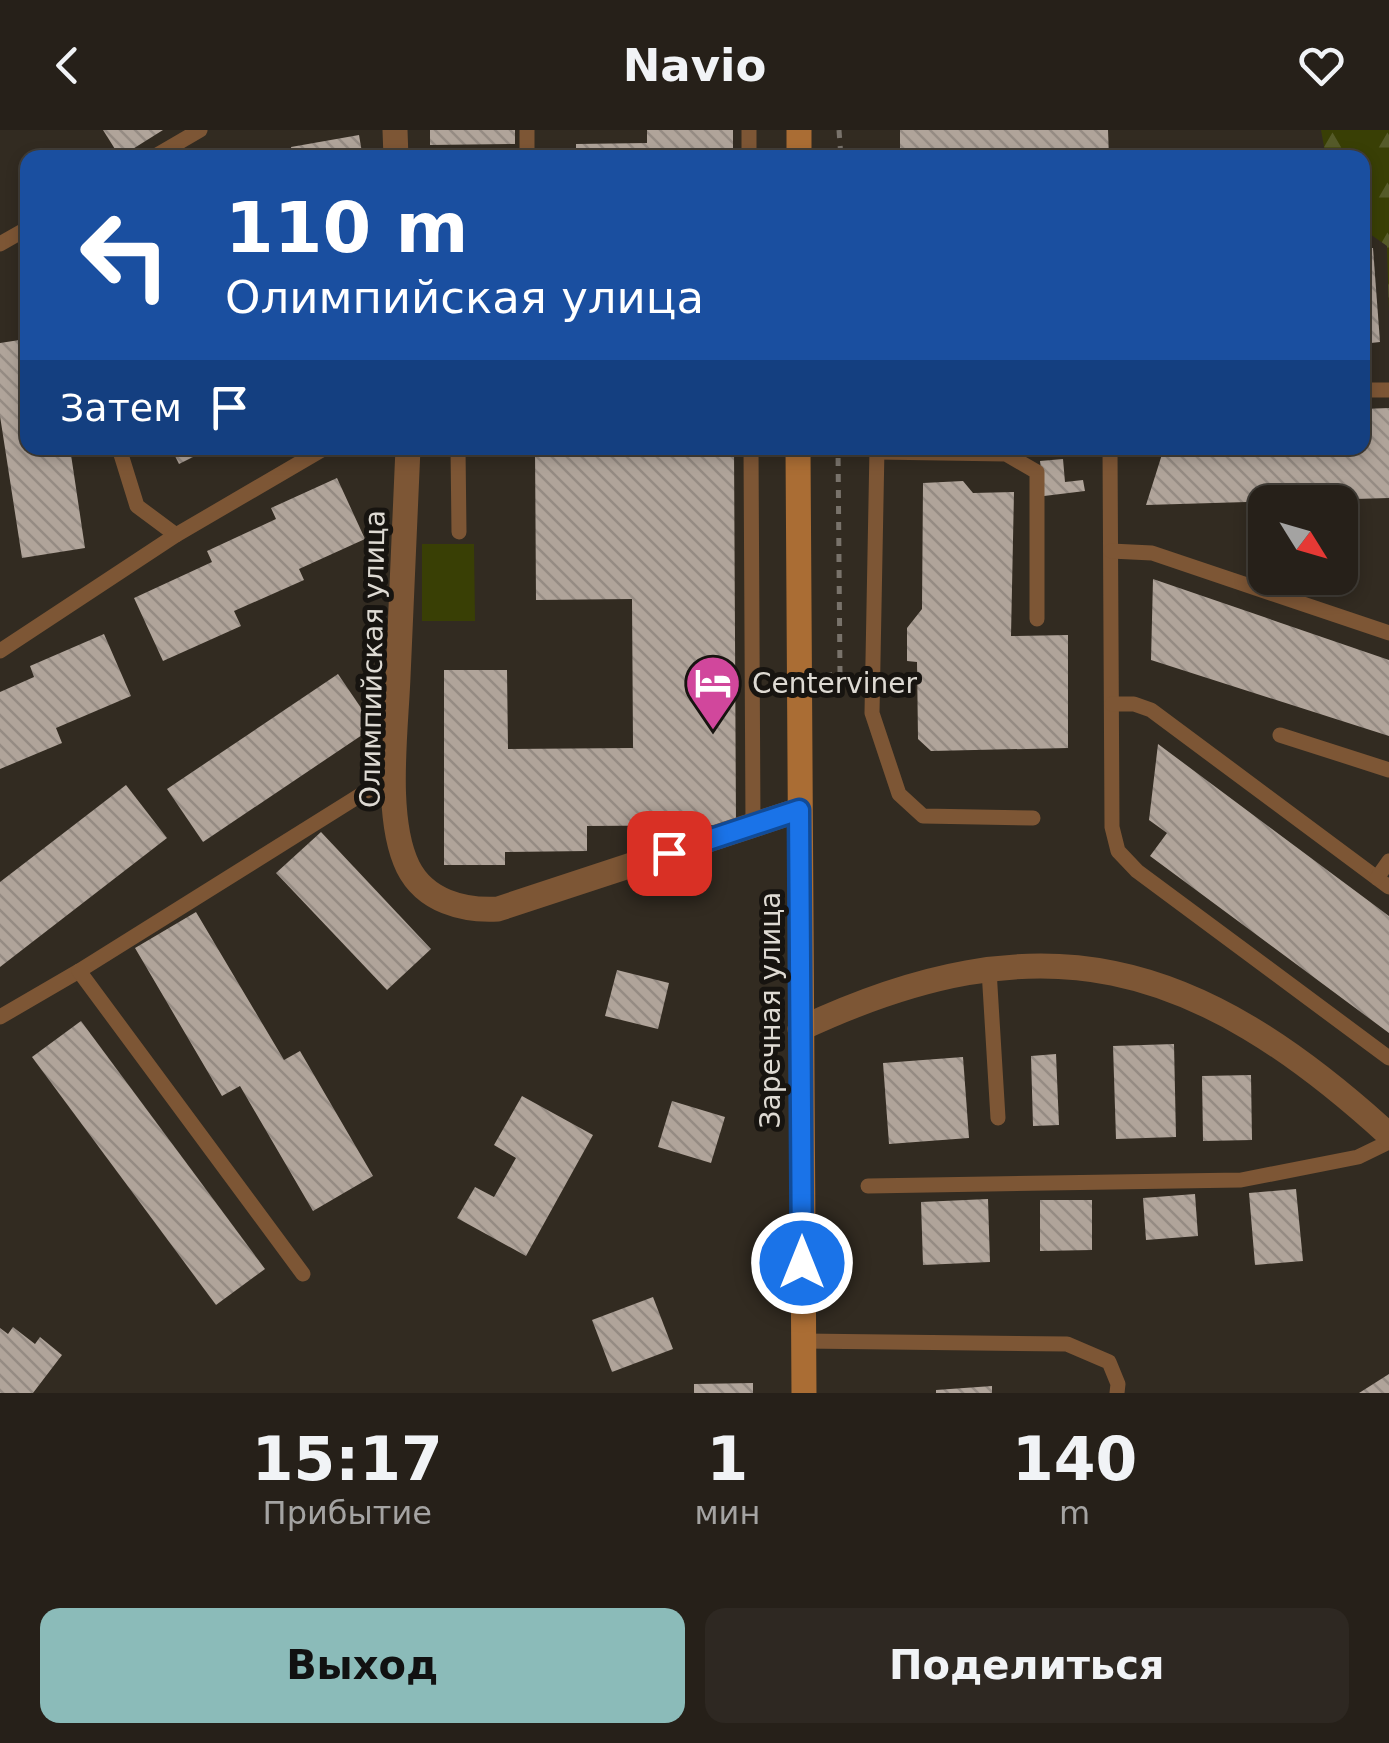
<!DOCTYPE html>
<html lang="ru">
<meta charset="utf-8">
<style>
body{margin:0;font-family:"DejaVu Sans",sans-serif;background:#2e2822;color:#f1f3f6;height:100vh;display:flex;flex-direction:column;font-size:38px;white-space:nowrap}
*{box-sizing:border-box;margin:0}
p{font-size:32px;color:#a4a3a2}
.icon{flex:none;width:55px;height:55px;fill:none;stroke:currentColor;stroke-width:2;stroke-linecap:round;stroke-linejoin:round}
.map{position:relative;height:1263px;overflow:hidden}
.details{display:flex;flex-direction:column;background:#262019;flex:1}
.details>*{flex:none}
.top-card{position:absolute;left:20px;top:20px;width:1350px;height:305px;border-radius:20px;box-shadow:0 5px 15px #0003,0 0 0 2px #423e38;background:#1a4fa0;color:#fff;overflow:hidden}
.needle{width:65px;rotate:127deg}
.tools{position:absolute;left:1248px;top:355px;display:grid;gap:20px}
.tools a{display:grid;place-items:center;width:110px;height:110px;border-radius:20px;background:#262019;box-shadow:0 5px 15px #0003,0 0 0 2px #423e38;font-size:50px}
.pin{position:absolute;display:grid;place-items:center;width:85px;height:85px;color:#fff;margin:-42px;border-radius:20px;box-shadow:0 5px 15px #0006}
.me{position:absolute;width:110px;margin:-55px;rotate:0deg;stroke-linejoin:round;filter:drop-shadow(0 0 8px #0008)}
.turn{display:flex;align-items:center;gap:35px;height:210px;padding:0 40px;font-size:45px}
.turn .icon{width:130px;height:130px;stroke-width:2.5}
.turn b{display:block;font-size:70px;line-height:85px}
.then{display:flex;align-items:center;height:95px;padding:0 40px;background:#0003;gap:20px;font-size:38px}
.eta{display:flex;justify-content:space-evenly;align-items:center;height:170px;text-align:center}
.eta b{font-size:60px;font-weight:800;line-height:70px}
.button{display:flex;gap:20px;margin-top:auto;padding:20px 40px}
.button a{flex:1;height:115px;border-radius:20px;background:#8bbbb9;color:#111;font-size:40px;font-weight:800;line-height:115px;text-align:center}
.button a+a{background:#2e2822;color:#f1f3f6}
header{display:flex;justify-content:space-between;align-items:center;height:130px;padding:0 40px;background:#262019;font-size:45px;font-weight:800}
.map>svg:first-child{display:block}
.forest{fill:url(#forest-firs)}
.park{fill:#393f05}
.building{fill:url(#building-back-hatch)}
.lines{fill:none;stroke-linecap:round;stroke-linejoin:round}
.path{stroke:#79736b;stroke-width:5;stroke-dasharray:8 8;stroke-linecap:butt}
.service{stroke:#7d5635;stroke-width:15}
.minor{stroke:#7d5635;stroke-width:25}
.secondary{stroke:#aa6d34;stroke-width:25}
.route-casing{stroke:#114b97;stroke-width:25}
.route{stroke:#1a73e8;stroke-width:18}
.labels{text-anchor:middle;stroke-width:10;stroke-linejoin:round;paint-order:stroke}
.street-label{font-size:28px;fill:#dedad3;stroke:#171410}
.poi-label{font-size:28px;fill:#dedad3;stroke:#171410;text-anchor:start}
</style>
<header><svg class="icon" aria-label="back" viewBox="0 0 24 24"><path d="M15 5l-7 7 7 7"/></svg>Navio<svg class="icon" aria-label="heart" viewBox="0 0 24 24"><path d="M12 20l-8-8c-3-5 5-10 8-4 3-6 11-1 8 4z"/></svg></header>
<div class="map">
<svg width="1389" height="1263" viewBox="0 0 1389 1263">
<defs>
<pattern id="forest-firs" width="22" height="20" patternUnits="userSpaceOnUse" patternTransform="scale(2.5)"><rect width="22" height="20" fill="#393f05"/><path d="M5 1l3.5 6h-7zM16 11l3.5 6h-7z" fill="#555a29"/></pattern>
<pattern id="building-back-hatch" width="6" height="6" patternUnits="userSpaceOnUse" patternTransform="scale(2.5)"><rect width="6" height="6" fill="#b0a49a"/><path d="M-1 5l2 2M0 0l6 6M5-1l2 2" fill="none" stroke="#958b83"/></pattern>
</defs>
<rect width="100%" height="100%" fill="#322b21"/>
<!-- forest -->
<polygon class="forest" points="1321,0 1389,0 1389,182 1387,116 1363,99 1362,28 1326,27"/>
<!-- park -->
<polygon class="park" points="422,414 474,414 475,491 422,491"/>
<!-- building -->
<g class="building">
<polygon points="103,0 163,0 120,27"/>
<polygon points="430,0 515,0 515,14 430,15"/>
<polygon points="647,0 733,0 733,28 576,28 576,14 647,13"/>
<polygon points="900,0 1108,0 1109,28 900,28"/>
<polygon points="359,5 363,28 293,28 291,17"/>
<polygon points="1362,118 1373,118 1380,212 1362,214"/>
<polygon points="26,209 28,318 70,318 85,418 22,428 0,286 0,213"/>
<polygon points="1389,278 1389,368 1146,375 1164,318 1362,318 1362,279"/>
<polygon points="171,318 211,318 179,334"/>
<polygon points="535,318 734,318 736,695 587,696 587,721 505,722 505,735 444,735 444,540 507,540 508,619 633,618 632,469 536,470"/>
<polygon points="1063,329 1065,352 1083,350 1085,361 1044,366 1040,331"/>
<polygon points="337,348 365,409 299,439 304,450 234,481 241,496 163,531 134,468 212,432 207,421 276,389 271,378"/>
<polygon points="963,351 973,363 1014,362 1011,506 1068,505 1068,618 931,621 918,609 917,532 907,531 907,498 922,479 923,353"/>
<polygon points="1153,449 1389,530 1389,606 1151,530"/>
<polygon points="104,504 131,566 56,598 62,613 0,639 0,562 34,547 30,536"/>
<polygon points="338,544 374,597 203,712 167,659"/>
<polygon points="1158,614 1389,786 1389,903 1150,726 1167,703 1149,690"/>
<polygon points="126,655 167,708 0,837 0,752"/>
<polygon points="321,702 431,819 387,860 276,743"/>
<polygon points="196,782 284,930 300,921 373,1046 313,1081 240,956 222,966 135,818"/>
<polygon points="617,840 669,853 658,899 605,886"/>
<polygon points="81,891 265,1139 216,1175 32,927"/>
<polygon points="1174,914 1176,1007 1116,1009 1113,916"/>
<polygon points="1056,924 1059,995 1033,996 1031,926"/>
<polygon points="963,927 969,1008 889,1014 883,933"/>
<polygon points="1251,945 1252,1010 1203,1011 1202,946"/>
<polygon points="522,966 593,1005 526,1126 457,1088 475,1057 494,1067 516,1028 494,1015"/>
<polygon points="672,971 725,987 711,1033 658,1017"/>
<polygon points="1296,1059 1303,1131 1255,1135 1249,1063"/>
<polygon points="1195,1064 1198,1106 1146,1110 1143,1068"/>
<polygon points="988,1069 990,1132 923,1135 921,1072"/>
<polygon points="1040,1070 1092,1070 1092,1120 1040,1121"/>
<polygon points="653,1167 673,1219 612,1242 592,1190"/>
<polygon points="13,1197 35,1214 40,1207 62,1225 33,1263 0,1263 0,1198 8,1204"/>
<polygon points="1389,1244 1389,1263 1359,1263"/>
<polygon points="753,1253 753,1263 694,1263 694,1254"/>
<polygon points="992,1256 992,1263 936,1263 936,1260"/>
</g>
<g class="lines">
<!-- path -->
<g class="path">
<polyline points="839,0 841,28"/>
<polyline points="824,545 840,544 838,318"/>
</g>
<!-- service -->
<g class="service">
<polyline points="749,0 749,28"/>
<polyline points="152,28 200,0"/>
<polyline points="527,28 527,0"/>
<polyline points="0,114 28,98"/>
<polyline points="1362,260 1389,260"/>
<polyline points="119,318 137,376 176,405"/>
<polyline points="458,318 459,402"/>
<polyline points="751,318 753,695"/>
<polyline points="877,318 872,583 899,664 923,686 1033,688"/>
<polyline points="1110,318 1112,697 1118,721 1137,741 1389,928"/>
<polyline points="877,322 1006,324 1037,342 1037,489"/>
<polyline points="1111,421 1152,423 1389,503"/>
<polyline points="0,521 176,405 325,318"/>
<polyline points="1112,574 1134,574 1151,580 1389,757"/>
<polyline points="1280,605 1389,640"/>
<polyline points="1377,748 1389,731"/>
<polyline points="989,840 998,988"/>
<polyline points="0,887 79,841"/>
<polyline points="868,1056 1241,1050 1358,1027 1389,1012"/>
<polyline points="303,1144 79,841 394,644"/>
<polyline points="802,1211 1067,1214 1109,1232 1118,1254 1117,1263"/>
</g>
<!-- minor -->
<g class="minor">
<polyline points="395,0 396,28"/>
<path d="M408,318C405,394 401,470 398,547C396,600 384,688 408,737C425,771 463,781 498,779L799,680"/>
<path d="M800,899C1043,785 1196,829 1389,1005"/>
</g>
<!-- secondary -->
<g class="secondary">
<polyline points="799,28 799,0"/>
<polyline points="798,318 804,1263"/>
</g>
</g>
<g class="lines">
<!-- route casing -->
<g class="route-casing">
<polyline id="route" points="669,723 799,680 802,1133"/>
</g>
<!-- route -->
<use href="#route" class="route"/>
</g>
<!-- icons -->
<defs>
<g id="hotel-pin" transform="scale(2.875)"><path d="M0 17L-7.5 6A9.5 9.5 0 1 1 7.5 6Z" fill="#d1479c" stroke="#171410"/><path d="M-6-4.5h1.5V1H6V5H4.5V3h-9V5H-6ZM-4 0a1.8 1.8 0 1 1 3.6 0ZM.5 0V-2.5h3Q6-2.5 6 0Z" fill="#fff"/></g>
</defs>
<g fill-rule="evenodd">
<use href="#hotel-pin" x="713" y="553"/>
</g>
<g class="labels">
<!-- street labels -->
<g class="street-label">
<text transform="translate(372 529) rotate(-89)" y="10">Олимпийская улица</text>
<text transform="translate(770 880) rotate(-90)" y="10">Заречная улица</text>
</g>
<!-- poi labels -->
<g class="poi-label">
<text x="752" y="563">Centerviner</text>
</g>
</g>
</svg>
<div class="tools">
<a><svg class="needle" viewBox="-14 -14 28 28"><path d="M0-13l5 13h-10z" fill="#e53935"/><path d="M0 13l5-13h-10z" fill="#a4a3a2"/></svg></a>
</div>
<div class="pin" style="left:669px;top:723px;background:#d93025"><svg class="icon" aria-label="arrive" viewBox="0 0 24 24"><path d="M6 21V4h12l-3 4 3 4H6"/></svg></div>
<svg class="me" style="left:802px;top:1133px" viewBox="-20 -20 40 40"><circle r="17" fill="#1a73e8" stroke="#fff" stroke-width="3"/><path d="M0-11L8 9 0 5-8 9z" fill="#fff"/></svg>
<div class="top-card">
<div class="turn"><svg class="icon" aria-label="left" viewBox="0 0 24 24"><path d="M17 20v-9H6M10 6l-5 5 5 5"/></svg><div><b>110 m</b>Олимпийская улица</div></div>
<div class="then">Затем<svg class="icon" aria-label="arrive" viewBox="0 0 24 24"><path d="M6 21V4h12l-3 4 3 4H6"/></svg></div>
</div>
</div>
<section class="details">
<div class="eta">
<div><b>15:17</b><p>Прибытие</p></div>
<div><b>1</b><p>мин</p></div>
<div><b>140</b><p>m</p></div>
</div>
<div class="button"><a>Выход</a><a>Поделиться</a></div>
</section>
